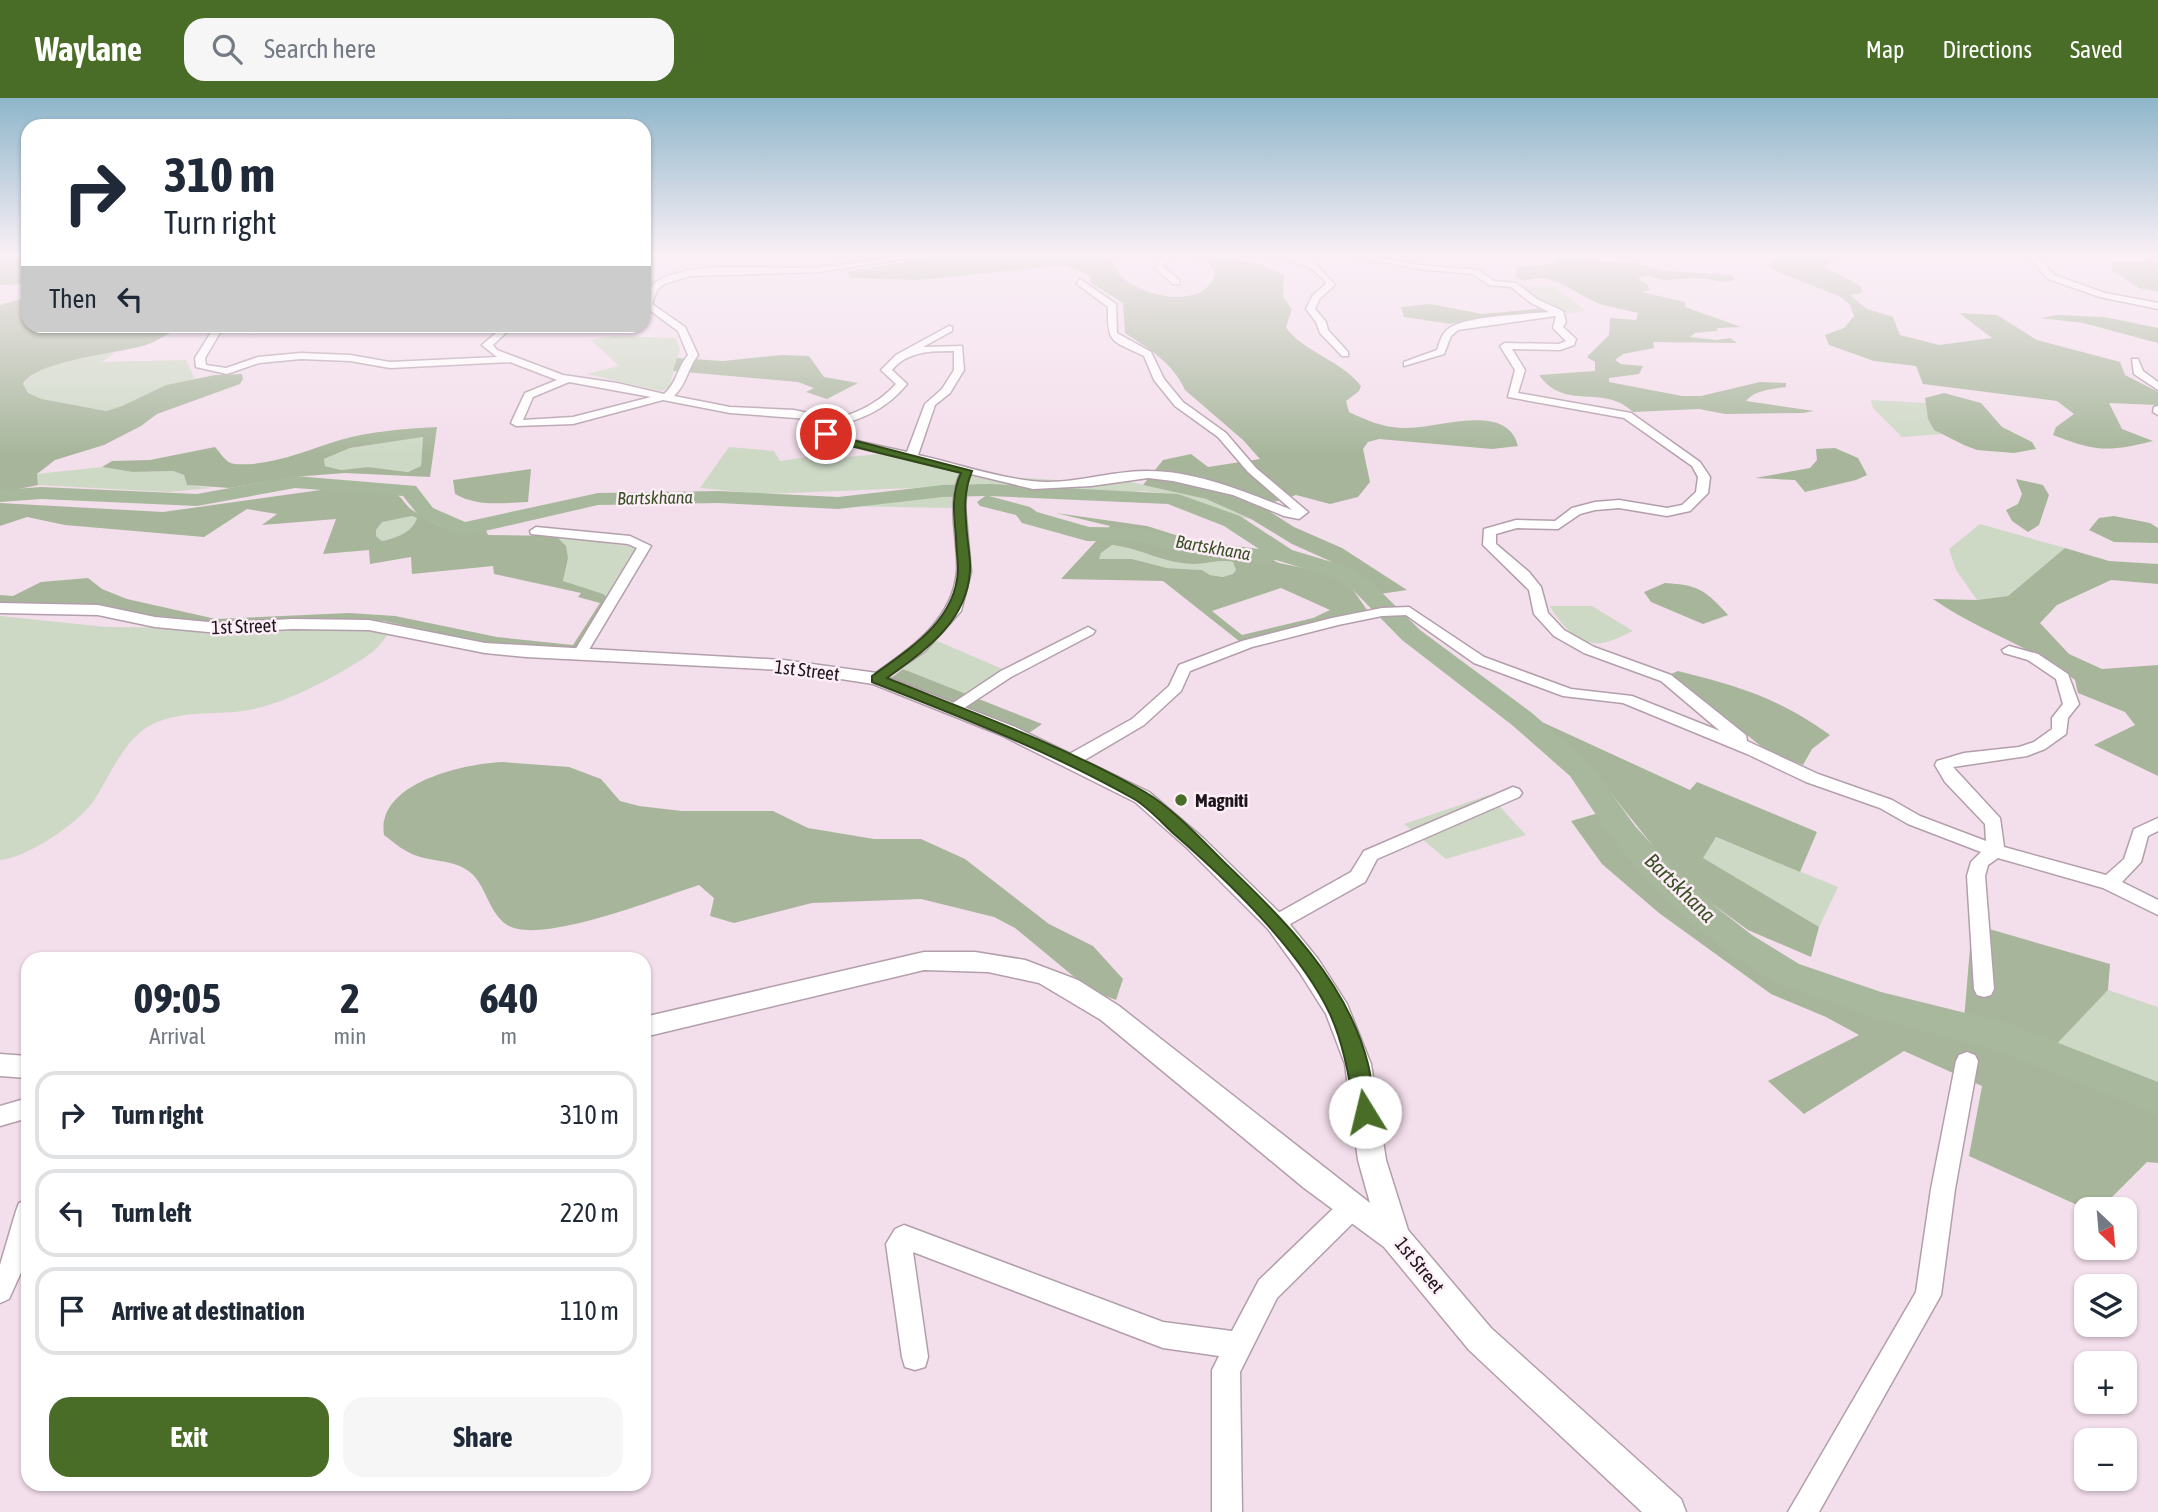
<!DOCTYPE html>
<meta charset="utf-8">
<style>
body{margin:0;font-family:"Asap Condensed",sans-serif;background:#f6f6f7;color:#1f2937;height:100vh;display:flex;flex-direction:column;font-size:26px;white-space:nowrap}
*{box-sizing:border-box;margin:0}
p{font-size:23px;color:#747a83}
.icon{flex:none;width:38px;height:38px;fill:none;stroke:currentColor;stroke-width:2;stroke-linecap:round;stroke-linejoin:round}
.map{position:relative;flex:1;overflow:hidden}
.side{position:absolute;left:21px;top:854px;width:630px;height:539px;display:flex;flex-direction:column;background:#fff;border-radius:21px;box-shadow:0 2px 5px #0004}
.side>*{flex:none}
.guide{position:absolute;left:21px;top:21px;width:630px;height:214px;border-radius:21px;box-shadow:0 2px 5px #0004;background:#fff;color:#1f2937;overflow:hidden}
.needle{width:46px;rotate:154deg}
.fabs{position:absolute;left:2074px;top:1099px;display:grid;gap:14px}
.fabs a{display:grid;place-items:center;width:63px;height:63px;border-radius:14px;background:#fff;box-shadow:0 2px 5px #0004;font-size:35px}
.pin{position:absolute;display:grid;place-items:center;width:60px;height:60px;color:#fff;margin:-30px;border:4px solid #fff;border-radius:50%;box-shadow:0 2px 7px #0007}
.me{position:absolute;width:77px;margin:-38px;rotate:351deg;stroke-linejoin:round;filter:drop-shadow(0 0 5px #0008)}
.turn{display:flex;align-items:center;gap:24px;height:147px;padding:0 28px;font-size:32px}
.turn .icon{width:91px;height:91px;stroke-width:2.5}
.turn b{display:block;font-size:49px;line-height:60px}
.then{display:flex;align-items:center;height:66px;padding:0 28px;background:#0003;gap:14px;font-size:26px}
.eta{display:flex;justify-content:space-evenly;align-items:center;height:119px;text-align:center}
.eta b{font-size:42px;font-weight:700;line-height:49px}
.primary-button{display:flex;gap:14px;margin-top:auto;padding:14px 28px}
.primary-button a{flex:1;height:80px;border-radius:21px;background:#496d26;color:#fff;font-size:28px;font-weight:700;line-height:80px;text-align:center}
.primary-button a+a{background:#f6f6f7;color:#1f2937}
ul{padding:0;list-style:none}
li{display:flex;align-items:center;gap:21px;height:88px;margin:0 14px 10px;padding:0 14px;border:4px solid #e0e1e3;border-radius:21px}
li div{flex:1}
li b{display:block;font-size:26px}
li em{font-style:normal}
header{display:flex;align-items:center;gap:42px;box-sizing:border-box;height:98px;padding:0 35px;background:#496d26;color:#fff}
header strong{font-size:33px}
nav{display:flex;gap:38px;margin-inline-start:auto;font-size:24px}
.search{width:490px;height:63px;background:#f6f6f7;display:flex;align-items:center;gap:18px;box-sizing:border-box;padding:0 24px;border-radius:21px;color:#747a83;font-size:26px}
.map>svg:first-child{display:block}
.green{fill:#cdd9c5}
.forest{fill:#a7b69b;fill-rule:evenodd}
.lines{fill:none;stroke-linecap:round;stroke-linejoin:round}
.river{fill:#a8b89d;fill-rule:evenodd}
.minor-casing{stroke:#b39fab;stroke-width:3}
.tertiary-casing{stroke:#b39fab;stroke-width:3}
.minor{fill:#fff;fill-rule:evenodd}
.tertiary{fill:#fff;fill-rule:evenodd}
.route{fill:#496d26;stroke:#2f4719;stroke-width:2}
.poi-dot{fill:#496d26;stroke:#fdedf7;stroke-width:2.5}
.labels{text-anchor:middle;stroke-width:5;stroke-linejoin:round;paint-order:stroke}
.far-water-label{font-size:18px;font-style:italic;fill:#395025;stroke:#fdedf7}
.street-label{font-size:19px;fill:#1d161b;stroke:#fdedf7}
.poi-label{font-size:19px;font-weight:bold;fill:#1d161b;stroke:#fdedf7;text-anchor:start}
.water-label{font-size:21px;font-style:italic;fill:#395025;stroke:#fdedf7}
</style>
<header>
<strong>Waylane</strong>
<div class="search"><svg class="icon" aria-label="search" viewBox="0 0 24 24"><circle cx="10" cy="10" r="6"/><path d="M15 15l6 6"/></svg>Search here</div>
<nav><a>Map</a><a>Directions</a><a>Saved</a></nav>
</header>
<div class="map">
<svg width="2158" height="1414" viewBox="0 0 2158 1414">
<rect width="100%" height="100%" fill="#f3deeb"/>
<!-- green -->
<g class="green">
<polygon points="1522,188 1553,188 1586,213 1567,216 1539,203"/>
<polygon points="614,238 676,240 680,251 669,290 661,293 587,276 619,268 591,242"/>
<path d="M116,254L102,264L186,262L195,281L166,287L122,308L106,313L42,301L28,295L23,287C35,265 92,258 116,254Z"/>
<path d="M1871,302L1926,305C1927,319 1929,329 1942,336L1902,339L1873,310Z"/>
<polygon points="423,339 421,368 409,374 368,369 341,372 325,368 324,361 350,350"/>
<polygon points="729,349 774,353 780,363 807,359 813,362 880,356 1000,384 1010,379 1073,383 1104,378 1206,401 1251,421 1217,415 1170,396 1144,393 1109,395 987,387 763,396 700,390"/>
<polygon points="102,369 133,374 173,373 184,377 187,387 211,390 169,394 38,387 37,376"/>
<polygon points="954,398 952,410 777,407 842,407"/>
<path d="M412,418L418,420C412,435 396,440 382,443L376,438V432L382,423Z"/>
<polygon points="1980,426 2065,450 2008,498 1977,502 1956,472 1949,451"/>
<polygon points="556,438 637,449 608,500 563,483 568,460"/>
<path d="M1112,447C1140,450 1165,466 1194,466C1209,466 1218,461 1233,464L1236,472L1233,476L1224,479L1210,477L1202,472L1167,470L1132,461H1098L1101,455Z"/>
<path d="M1550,508H1592L1633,533C1623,537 1612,544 1601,545C1579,548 1559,525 1550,508Z"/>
<path d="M0,518L107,529L337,531L390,534C383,542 377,552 368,557C339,578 278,609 243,613C212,617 178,612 149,628C123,643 109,680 93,704C77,726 27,760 0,762Z"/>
<polygon points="935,542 1007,573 968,597 903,571"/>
<polygon points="1489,697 1526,737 1446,761 1404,726"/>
<polygon points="1715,739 1838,789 1819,829 1702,760"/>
<polygon points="2108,892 2158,909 2158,995 2051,952"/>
</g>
<!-- forest -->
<g class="forest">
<polygon points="0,158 28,158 28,186 0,187"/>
<path d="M939,158H1110C1113,164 1116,173 1121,178C1141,199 1206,213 1215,175L1208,165L1195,158C1224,158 1258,162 1284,177L1283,199L1292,211L1286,229C1300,252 1341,262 1361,288L1359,293L1346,303L1349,314C1366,322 1382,329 1401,330C1435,332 1507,302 1518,348L1492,351L1379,341L1368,344L1363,351L1370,384L1358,399L1330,406L1296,397L1261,408L1294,429L1342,450L1407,492L1380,496L1330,463L1292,446L1251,421L1206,401L1143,387L1163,362L1191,356L1208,369L1260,361L1243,342L1185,292C1173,265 1149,251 1125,235L1123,205L1091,185L1090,178L1066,167L919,182L850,180L847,174Z"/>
<path d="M1768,158H1836L1825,169L1861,188L1862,195L1850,197L1867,211L1893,219L1900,237L1939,247L1992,240L1959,215L1997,217L2037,242L2120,264L2125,277L2158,294V307L2109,305L2122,331L2153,343C2109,354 2096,354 2053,337L2056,329L2074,316L2057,303L1923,286L1916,268L1874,263L1829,247L1825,237L1844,230L1854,218L1850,207L1841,199L1773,172L1769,168L1774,162Z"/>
<path d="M1558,160L1636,165L1665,173L1732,177L1735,182L1724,184L1698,180L1663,182L1648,178L1637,180L1647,186L1650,192L1642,194L1685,204V209L1741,229L1718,230L1716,233L1695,235L1690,239L1716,242L1730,240L1737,245L1653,244L1654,250L1623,256L1615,262L1621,266L1643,268L1639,276L1609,280V284L1682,298H1701L1760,284L1786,285V289C1772,291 1755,292 1746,303L1814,313L1803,315L1725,316L1699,311L1633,314C1603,285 1565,314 1539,277L1595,273V264L1587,259L1609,237L1610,220L1636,222L1638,215C1625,211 1609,210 1595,204C1572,194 1551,173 1524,183L1515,179L1517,173L1514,170L1553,166Z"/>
<polygon points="2113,163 2158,164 2158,194 2139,190 2111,172"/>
<path d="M28,199V228H43L47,231L185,228C171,233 160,242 146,247C117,256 37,262 23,286L28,295L42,301L106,313L122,308L166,287L215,277L242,276L243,281L240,286L157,316L141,328L104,347L55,362L37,376L38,387L0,395V207Z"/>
<polygon points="1430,206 1482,216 1546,210 1555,214 1477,224 1469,221 1451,226 1404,219 1401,209"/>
<polygon points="2057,217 2104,219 2158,230 2158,245 2083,225 2041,220"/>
<polygon points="782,257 809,258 824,279 858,285 827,301 806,294 814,290 798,284 673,273 677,260 723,263"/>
<polygon points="1944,295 1981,305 2002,329 2032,344 2036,351 2014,355 1977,352 1964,347 1934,332 1928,321 1925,300"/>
<path d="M437,329L430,379L345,375L293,379L230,390L187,387L184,377L173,373L133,374L102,369L112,363L150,362L215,349C222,356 225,365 235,366C270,369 307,352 340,342C370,333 405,331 437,329ZM423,339L421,368L408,374L368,369L341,372L325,368L324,361L350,350Z"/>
<polygon points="1835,350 1858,360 1867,377 1856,382 1805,394 1795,382 1755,380 1810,370 1817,362 1816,351"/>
<path d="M531,371L528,404C502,405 478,409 455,396L453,382Z"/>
<polygon points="2016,381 2043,387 2049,397 2039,427 2028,434 2012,423 2006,412 2018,406 2022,396"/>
<path d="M335,390C353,391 380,387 396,396C402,399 406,408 412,412C438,429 454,436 485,430L488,437L556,438L566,448L568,460L563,483L603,496L608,500L574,553L485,546L384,523L344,521L221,527L186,524L105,509L0,506V497L13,498L41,484L88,480L102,491L127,501L216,521L349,515L395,518L497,539L573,547L600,505L578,499L581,495L494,476L493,468L412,476L411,459L370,466L369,452L323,456L336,421L262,427L277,416L247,411L204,439L65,427L27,419L0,428V405L163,414ZM412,418L417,420C412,435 396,440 382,443L376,438V432L382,424Z"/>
<path d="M1056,415L1147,428L1204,446L1254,453L1279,465L1318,473L1349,486L1367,512L1239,543L1163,483L1061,481L1110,428ZM1112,447C1140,450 1165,466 1194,466C1209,466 1218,461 1233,464L1236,472L1233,476L1223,479L1210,477L1202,472L1167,470L1132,461H1099L1101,455ZM1281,490L1330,512L1313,520L1242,537L1212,513Z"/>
<polygon points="2114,418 2150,425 2158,430 2158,445 2114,444 2089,432 2099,420"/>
<path d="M2065,450L2109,463L2158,466V486L2111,482L2057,507L2040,525L2069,556L2102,571L2158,567V678L2094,647L2135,627L2125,614L2078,595L2075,582C2032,548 1978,533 1933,501L1977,502L2008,498Z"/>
<path d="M1665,485C1699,487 1705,492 1728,517L1703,526L1651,504L1644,494Z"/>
<polygon points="903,571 1042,626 1029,635 891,580"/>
<path d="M1678,573C1738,588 1779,600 1830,637L1812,651L1803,667L1767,653L1671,576Z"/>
<polygon points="1542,624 1690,692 1697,684 1817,734 1800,774 1716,739 1703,760 1819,829 1811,859 1748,832 1682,784 1593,673"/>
<path d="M502,664L569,669L601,681L620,703L639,708L682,713H773L808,730L874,741H921L965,761L1049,826L1093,848L1123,881L1116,902L1090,892L1015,830L994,819L921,801L812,805L734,825L710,818L714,800L699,787C661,799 539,848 507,827C488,814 487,789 471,775C454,760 429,765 410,755C401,751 392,743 384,737C376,685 463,666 502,664Z"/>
<path d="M1602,714C1662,792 1719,853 1811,893L2038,960L2158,1014V1065L2147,1064L2100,1111H2086L1969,1058L1982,988L1904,953L1804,1016L1768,983L1859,937L1826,919L1771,896L1659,815L1602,766L1571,723Z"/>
<polygon points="1972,826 2110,866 2108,892 2051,952 1964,922"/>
</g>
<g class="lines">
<!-- river -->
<path class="river" d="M295,378L416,388L433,410L465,424L598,395L719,393L838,399L943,387L990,386L1178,396L1240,418L1292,452L1345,468L1369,482L1420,532L1532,615L1590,666L1635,728L1670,766L1716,809L1752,837L1799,866L1881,894L2010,926L2158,984V1017L2003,954L1878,921L1775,884L1728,855L1692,825L1648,782L1613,742L1570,678L1512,627L1402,542L1353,492L1329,478L1276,462L1264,465L1179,454L1143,444L1087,443L1022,425L1016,417L980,408L977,404L985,398L943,399L838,411L719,405L598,407L463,438L419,418L403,398L295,390L197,408L41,401L0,404V392L41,389L197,396ZM989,398L1168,406L1224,428L1259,451L1181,441L1144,430L1089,429L1037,414L1030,409Z"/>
<!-- minor casing -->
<g class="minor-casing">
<g id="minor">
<path d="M899,158H921L819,174L690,178L664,186L657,192L652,206L685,229L698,257C687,271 687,286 674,298L730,309L794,312L817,317L822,324C851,318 876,308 896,286L881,272L896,257L949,228L952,229V233L923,249L962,248L964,272L950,295L935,307L918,357C955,365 994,379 1032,383C1071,388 1110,372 1149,373C1198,373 1247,395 1292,412L1248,374L1218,339L1175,308L1154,282L1144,258C1112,242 1107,247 1108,209L1077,186L1080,181L1116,206L1117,235L1151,254L1164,281L1183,304L1226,335L1256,370L1308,414L1299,421L1284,418L1233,397L1173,383L1148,380L1091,388L1033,391L971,376L967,386L965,408L971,474L961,513L925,553L877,586L869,581L872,578C909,551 952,524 957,474C958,462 956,449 955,437C953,415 951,394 961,374L831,343L822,338L809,321L730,315L663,302L573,326L516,328L511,325L525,295L557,282L510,264L390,270L350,263L301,261L259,265L227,276L196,269L195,260L215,228H224L205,260L206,267L226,270L258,259L301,255L350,257L390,264L497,259L482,247L504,228H513L493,247L497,252L563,277L617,285L664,296C677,285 677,270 688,257L678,233L644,208C644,198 650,187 659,182C698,162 761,171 803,170C835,169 868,163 899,158ZM954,253V272L942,291L925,306L907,354L839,339L827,329C858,324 886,312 907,286L892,272C907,253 932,253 954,253ZM569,284L651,299L573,319L523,322L533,299Z"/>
<polygon points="1162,158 1170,158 1163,169 1179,182 1179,186 1173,186 1155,170"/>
<polygon points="1272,158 1303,163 1300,158 1308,158 1335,187 1320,200 1315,211 1326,224 1328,232 1348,254 1348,258 1342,258 1320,235 1316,224 1306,211 1313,197 1326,186 1325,183 1310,169"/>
<path d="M1353,158H1373L1418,167L1478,172L1494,183L1516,185L1537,201L1563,213L1566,224L1563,229L1576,241L1574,247L1560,252L1512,251L1525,272L1518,295L1631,315L1700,364L1710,379L1708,395L1690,413L1667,418L1619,410L1595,412L1580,416L1558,431L1517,430L1496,436V446L1529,474L1541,489L1548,515L1564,532L1594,549L1671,577L1746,637L1747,643L1818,676L1892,702L1920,718L1986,743L1985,726L1945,684L1935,667L1937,663L1964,655L2019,649L2034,644L2052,631V620L2063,606L2056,581L2028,562L2004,555L2002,552L2009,548L2038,556L2068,576L2079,606L2068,620L2066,636L2045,651L2027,658L1953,669L2000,720L2004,749L2106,777L2124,761L2134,731L2158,720V733L2148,738L2141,764L2122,784L2158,802V817L2103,790L1998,760L1988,767L1985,778L1994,891L1991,897L1984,899L1977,897L1974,891L1967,778L1971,764L1981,754L1908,726L1880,710L1806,684L1747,656L1623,605L1563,598L1474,565L1406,517L1382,518L1338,527L1252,549L1190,573L1181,593L1144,627L1076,667H1064L1062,663L1064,659L1132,621L1169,588L1179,567L1242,543L1332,520L1382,510L1409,509L1484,559L1571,591L1632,598L1720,633L1661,583L1584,555L1554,538L1534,516L1529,492L1483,447L1484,431L1516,422L1555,423L1572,410L1595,404L1619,402L1667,410L1682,407L1696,394L1698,379L1692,368L1624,320L1508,299L1515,272L1500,248L1505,245L1559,246L1566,243L1553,230L1556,218L1458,232L1451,238L1444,256L1404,268V264L1437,252C1440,243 1442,234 1451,229C1469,218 1526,216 1549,214L1531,205L1511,189L1489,187L1473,176L1418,171Z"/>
<polygon points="2028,158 2037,158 2054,177 2105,195 2158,205 2158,211 2100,199 2048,181"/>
<polygon points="2144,158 2158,160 2158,165 2145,160"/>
<polygon points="2132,261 2138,261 2143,273 2158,284 2158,292 2134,276"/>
<polygon points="2158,308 2158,317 2153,314 2154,309"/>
<polygon points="536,429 630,438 651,448 584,560 574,560 572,557 637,450 628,446 531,436 530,433"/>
<polygon points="1088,529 1095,533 1093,536 1011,579 958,614 952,616 944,611 1001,573"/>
<polygon points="1513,689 1519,691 1522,695 1519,699 1377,761 1365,784 1283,830 1269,830 1266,825 1269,820 1351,774 1364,753"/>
<polygon points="1967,954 1975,957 1978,963 1955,1091 1941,1197 1819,1414 1788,1414 1916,1194 1931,1091 1956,963 1959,957"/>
<polygon points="28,1000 28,1020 0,1028 0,1008"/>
<polygon points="1351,1099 1360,1102 1363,1110 1360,1118 1277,1200 1240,1274 1242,1414 1212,1414 1212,1272 1219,1258 1163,1250 913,1154 928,1259 925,1269 915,1272 905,1269 902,1259 886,1146 895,1131 904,1127 1163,1224 1232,1233 1259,1182 1342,1102"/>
<polygon points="28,1102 28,1159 9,1201 0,1205 0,1167 16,1113 19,1105"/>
</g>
</g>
<!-- tertiary casing -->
<g class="tertiary-casing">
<g id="tertiary">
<polygon points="0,505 98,507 155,519 219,525 292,521 369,522 485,545 783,562 877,575 1015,629 1149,694 1203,740 1284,819 1318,861 1347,906 1371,966 1386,1062 1408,1132 1491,1230 1681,1401 1686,1414 1642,1414 1469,1252 1384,1149 1304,1090 1101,922 1039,885 988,874 924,872 644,939 644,919 924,854 975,854 1025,862 1078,882 1119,908 1370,1105 1358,1062 1345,966 1326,916 1300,875 1268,831 1187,750 1135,704 1001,637 873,586 783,572 526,559 485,555 369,532 292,531 219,535 155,529 98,517 0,515"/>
<polygon points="0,956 28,958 28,980 0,978"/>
</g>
</g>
<!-- minor -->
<use href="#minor" class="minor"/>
<!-- tertiary -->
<use href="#tertiary" class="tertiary"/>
</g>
<!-- sky -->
<linearGradient id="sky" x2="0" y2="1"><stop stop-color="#8eb6ca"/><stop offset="0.44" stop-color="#faf0f6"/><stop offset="1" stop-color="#faf0f6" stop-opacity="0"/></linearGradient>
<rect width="2158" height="356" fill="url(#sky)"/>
<!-- route -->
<path class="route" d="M822,334L972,373C963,394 965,414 967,436C968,448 971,462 970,474C966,525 925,552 887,580C974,615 1064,648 1145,694C1171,709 1200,740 1221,761C1281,819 1347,882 1368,966C1372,982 1373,998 1375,1014L1372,1020L1365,1023L1358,1020L1354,1014C1350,980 1344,947 1330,916C1300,852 1228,783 1174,736C1162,725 1149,710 1134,701C1051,654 961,619 872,584V578C909,551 956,523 958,472C958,461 956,450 956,439C954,417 951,396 961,375L831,343L822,338Z"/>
<!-- markers -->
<circle class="poi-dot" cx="1181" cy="702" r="7"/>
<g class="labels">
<!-- far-water labels -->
<g class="far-water-label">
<text transform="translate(655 400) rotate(-1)" y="6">Bartskhana</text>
<text transform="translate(1213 450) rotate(10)" y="6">Bartskhana</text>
</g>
<!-- street labels -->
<g class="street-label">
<text transform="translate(244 528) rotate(-2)" y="7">1st Street</text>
<text transform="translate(807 572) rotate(7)" y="7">1st Street</text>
<text transform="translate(1420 1167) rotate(51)" y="7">1st Street</text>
</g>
<!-- poi labels -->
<g class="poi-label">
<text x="1195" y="709">Magniti</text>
</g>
<!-- water labels -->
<g class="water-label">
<text transform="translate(1680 790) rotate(44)" y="7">Bartskhana</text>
</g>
</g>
</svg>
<div class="fabs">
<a><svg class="needle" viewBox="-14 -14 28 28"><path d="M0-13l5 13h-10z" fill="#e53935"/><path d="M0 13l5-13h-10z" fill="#747a83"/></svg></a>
<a><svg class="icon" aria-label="layers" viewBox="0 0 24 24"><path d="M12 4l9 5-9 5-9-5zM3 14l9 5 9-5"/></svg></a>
<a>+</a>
<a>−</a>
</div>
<div class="pin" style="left:826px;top:336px;background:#d93025"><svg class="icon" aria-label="arrive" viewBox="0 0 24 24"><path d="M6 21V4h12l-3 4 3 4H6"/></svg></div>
<svg class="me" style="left:1365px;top:1014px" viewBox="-20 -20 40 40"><circle r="19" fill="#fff"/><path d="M0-13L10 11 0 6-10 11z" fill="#496d26"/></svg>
<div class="guide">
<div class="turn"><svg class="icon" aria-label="right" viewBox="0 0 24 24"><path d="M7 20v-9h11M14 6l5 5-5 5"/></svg><div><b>310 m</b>Turn right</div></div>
<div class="then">Then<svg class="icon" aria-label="left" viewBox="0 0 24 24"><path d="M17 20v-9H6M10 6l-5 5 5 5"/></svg></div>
</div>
<section class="side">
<div class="eta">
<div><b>09:05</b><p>Arrival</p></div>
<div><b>2</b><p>min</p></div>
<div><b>640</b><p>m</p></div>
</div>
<ul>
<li><svg class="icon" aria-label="right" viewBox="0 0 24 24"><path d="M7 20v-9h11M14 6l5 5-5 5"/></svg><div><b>Turn right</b></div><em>310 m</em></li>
<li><svg class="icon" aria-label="left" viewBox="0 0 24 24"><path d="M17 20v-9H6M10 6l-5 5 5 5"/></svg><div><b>Turn left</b></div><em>220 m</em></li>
<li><svg class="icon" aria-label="arrive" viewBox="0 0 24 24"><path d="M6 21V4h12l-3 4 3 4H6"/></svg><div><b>Arrive at destination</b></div><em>110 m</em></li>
</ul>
<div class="primary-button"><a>Exit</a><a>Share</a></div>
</section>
</div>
